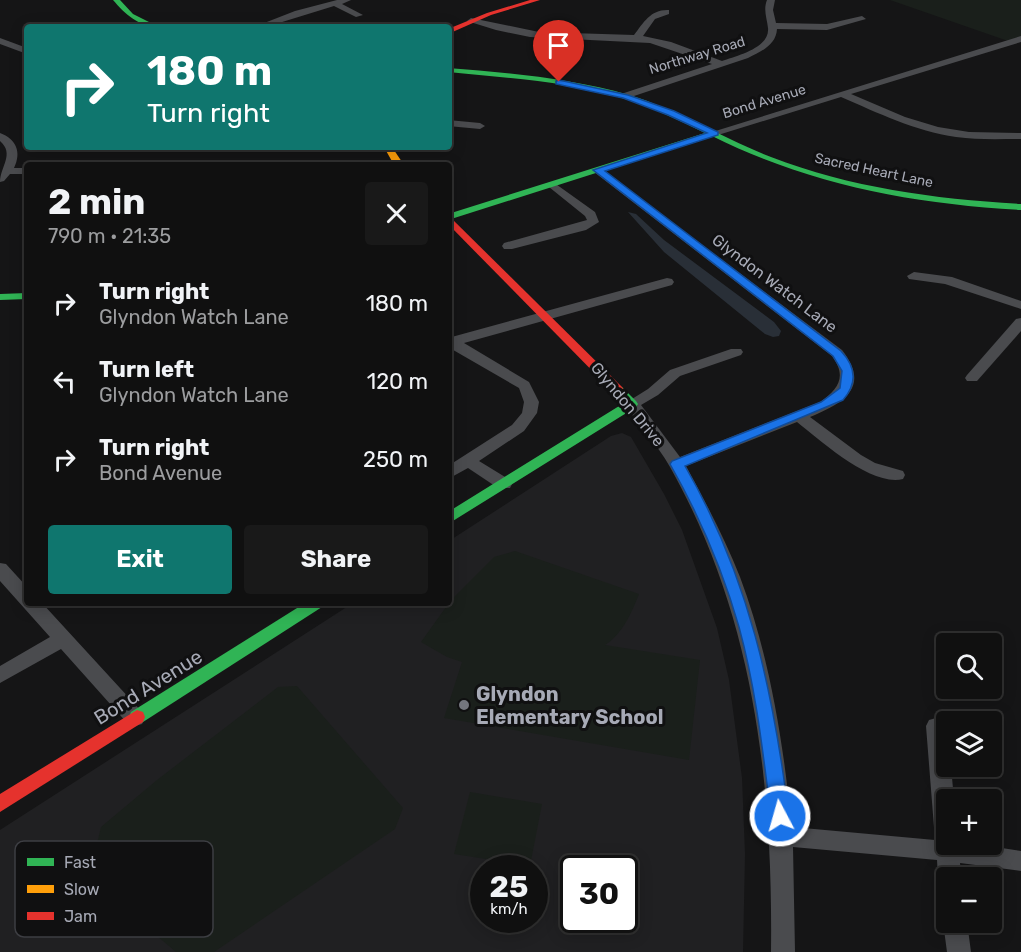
<!DOCTYPE html>
<meta charset="utf-8">
<style>
body{margin:0;font-family:Rubik,sans-serif;background:#191919;color:#f1f3f6;height:100vh;display:flex;flex-direction:column;font-size:22px;white-space:nowrap}
*{box-sizing:border-box;margin:0}
p{font-size:20px;color:#9c9d9f}
.icon{flex:none;width:33px;height:33px;fill:none;stroke:currentColor;stroke-width:2;stroke-linecap:round;stroke-linejoin:round}
.map{position:relative;flex:1;overflow:hidden}
.drawer{position:absolute;left:24px;top:162px;width:428px;height:444px;display:flex;flex-direction:column;background:#101010;border-radius:6px;box-shadow:0 3px 15px #0003,0 0 0 2px #303030}
.drawer>*{flex:none}
.guide{position:absolute;left:24px;top:24px;width:428px;height:126px;border-radius:6px;box-shadow:0 3px 15px #0003,0 0 0 2px #303030;background:#0f766e;color:#fff;overflow:hidden}
.controls{position:absolute;left:936px;top:633px;display:grid;gap:12px}
.controls a{display:grid;place-items:center;width:66px;height:66px;border-radius:6px;background:#101010;box-shadow:0 3px 15px #0003,0 0 0 2px #303030;font-size:30px}
.speed{position:absolute;left:470px;top:855px;display:flex;gap:12px;font-size:30px;font-weight:700;text-align:center}
.speed>*{display:grid;place-content:center;width:78px;height:78px;border-radius:50%;background:#101010;box-shadow:0 3px 15px #0003,0 0 0 2px #303030;line-height:1}
.speed small{font-size:15px;font-weight:400}
.speed .limit{border:3px solid #111;border-radius:9px;background:#fff;color:#111}
.pin{position:absolute;display:grid;place-items:center;width:51px;height:51px;color:#fff;margin:-62px -26px;border-radius:50% 50% 50% 0;rotate:-45deg;box-shadow:0 0 6px #0007}
.pin .icon{rotate:45deg}
.me{position:absolute;width:66px;margin:-33px;rotate:354deg;stroke-linejoin:round;filter:drop-shadow(0 0 4px #0008)}
.turn{display:flex;align-items:center;gap:21px;height:126px;padding:0 24px;font-size:27px}
.turn .icon{width:78px;height:78px;stroke-width:2.5}
.turn b{display:block;font-size:42px;line-height:51px}
.round{display:grid;place-items:center;flex:none;width:63px;height:63px;border-radius:6px;background:#191919}
.head{display:flex;align-items:center;justify-content:space-between;height:102px;padding:0 24px}
h1{font-size:36px;font-weight:700;line-height:45px}
.cta{display:flex;gap:12px;margin-top:auto;padding:12px 24px}
.cta a{flex:1;height:69px;border-radius:6px;background:#0f766e;color:#fff;font-size:24px;font-weight:700;line-height:69px;text-align:center}
.cta a+a{background:#191919;color:#f1f3f6}
ul{padding:0;list-style:none}
li{display:flex;align-items:center;gap:18px;height:78px;padding:0 24px}
li div{flex:1}
li b{display:block;font-size:22px}
li em{font-style:normal}
.map>svg:first-child{display:block}
.built{fill:#202022;fill-rule:evenodd}
.green{fill:#1a1f1b}
.water{fill:#292f37}
.lines{fill:none;stroke-linecap:round;stroke-linejoin:round}
.street{fill:#4a4b4e;fill-rule:evenodd}
.fast{fill:#30b455;fill-rule:evenodd}
.slow{fill:#ff9f0a;fill-rule:evenodd}
.jam{fill:#e5322d;fill-rule:evenodd}
.route{fill:#1a73e8;stroke:#114b97;stroke-width:1.5}
.poi-dot{fill:#74767e;stroke:#101011;stroke-width:2}
.labels{text-anchor:middle;stroke-width:6;stroke-linejoin:round;paint-order:stroke}
.far-street-label{font-size:14px;fill:#a7aab6;stroke:#101011}
.street-label{font-size:16px;fill:#a7aab6;stroke:#101011}
.near-street-label{font-size:20px;fill:#a7aab6;stroke:#101011}
.near-poi-label{font-size:20px;font-weight:bold;fill:#a7aab6;stroke:#101011;text-anchor:start}
.key{fill:#101011;stroke:#3d3e43;stroke-width:1.5}
.key-label{font-size:16px;fill:#a7aab6}
</style>
<div class="map">
<svg width="1021" height="952" viewBox="0 0 1021 952">
<rect width="100%" height="100%" fill="#151516"/>
<!-- built -->
<path class="built" d="M622,433L631,437L664,494L682,530L717,628L729,680L742,778L745,854L743,952H0V830L353,603H448L449,541L611,436ZM483,868H534V920H483ZM573,868H624V920H573Z"/>
<!-- green -->
<g class="green">
<polygon points="890,0 1021,0 1021,37 1008,41"/>
<path d="M515,551L639,594C632,612 622,635 605,645L700,660L689,760L444,718L462,662L447,657L421,642L451,600L494,557Z"/>
<polygon points="297,686 403,808 395,829 214,952 176,952 117,902 95,852 101,827 157,780 278,687"/>
<polygon points="470,792 542,804 530,866 454,854"/>
</g>
<!-- water -->
<polygon class="water" points="628,212 636,214 664,240 774,322 781,331 779,336 773,337 765,334 664,252"/>
<g class="lines">
<!-- street -->
<g class="street">
<polygon points="337,0 351,0 342,4 363,15 356,17 334,6 266,27 254,27 295,11"/>
<path d="M767,0H775L773,10L776,23L827,24L862,16L866,19L827,30L777,29C776,45 762,51 748,58L625,99L620,96L621,94L712,64L650,43L530,37L496,30L467,21L471,18L539,32L634,35C644,22 651,9 669,10V14L655,19L643,36L671,42L722,61C737,56 770,48 768,28C767,18 763,10 767,0Z"/>
<path d="M1021,36V42L851,94L905,117L938,127L969,132L1021,133V139C999,139 977,140 956,137C915,131 878,113 841,97L718,135L709,133Z"/>
<polygon points="0,38 27,48 27,54 0,44"/>
<polygon points="448,120 480,123 485,126 480,129 448,126"/>
<path d="M0,133C16,139 22,152 14,168H27V174H10L4,181L0,182C0,167 15,154 0,141Z"/>
<path d="M598,167L842,350C871,387 844,403 810,417L861,455L875,463L903,471L905,475L903,479C871,487 820,440 797,422L686,466C706,503 725,539 740,577C770,657 783,742 792,827L935,840L926,726L929,720L936,718L943,720L946,726V766H951L954,800H946V844H976L1021,851V871L960,863L962,878H946V887L942,886L938,878L937,860L793,847L795,952H771C773,783 754,616 670,467C657,444 639,425 624,404L648,389L670,370L731,349H741L743,352L741,355L680,376L658,395L641,405L680,457L820,402C839,389 847,376 832,356L594,172L592,170Z"/>
<polygon points="553,182 595,212 599,222 586,230 512,249 504,249 502,246 504,243 587,220 585,216 549,187 547,185"/>
<polygon points="914,272 952,277 1021,301 1021,309 945,284 909,279 907,276"/>
<polygon points="667,278 672,279 674,282 672,285 464,343 529,382 539,402 537,413 524,431 479,461 510,480 512,484 510,488 498,488 468,468 448,479 448,466 512,425 522,413 524,402 519,388 448,347 448,338"/>
<polygon points="1021,318 1021,331 977,381 967,381 965,378 967,375 1016,319"/>
<polygon points="0,563 6,564 27,587 27,603 42,603 142,712 145,718 142,724 135,726 128,724 61,649 0,683 0,666 50,637 0,581"/>
<polygon points="946,914 946,922 967,922 971,952 947,952 943,922"/>
</g>
<!-- fast -->
<g class="fast">
<path d="M113,0H120L133,14L159,27C139,27 125,14 113,0Z"/>
<path d="M448,68C509,73 570,78 629,95C679,110 722,138 771,157C851,188 936,199 1021,204V210C913,204 810,185 712,136L448,220V214L705,133C679,120 653,108 625,99C568,81 508,78 448,72Z"/>
<polygon points="27,293 27,299 0,300 0,294"/>
<polygon points="618,386 622,387 636,401 638,404 636,407 448,524 448,512 624,403 612,390"/>
<polygon points="305,603 325,603 322,607 143,722 137,724 131,722 129,717 131,712"/>
</g>
<!-- slow -->
<polygon class="slow" points="384,147 392,147 404,165 394,165"/>
<!-- jam -->
<g class="jam">
<polygon points="530,0 540,0 491,15 448,34 448,29 487,13"/>
<polygon points="448,215 622,387 624,390 622,393 614,393 448,224"/>
<polygon points="137,710 143,712 145,717 143,722 0,812 0,794"/>
</g>
</g>
<!-- route -->
<path class="route" d="M559,80L628,95L674,111L718,132V135L605,171L841,351C856,367 858,383 843,400L685,466C749,577 773,690 789,816L787,822L780,824L773,822L771,816C763,753 756,689 739,627C723,571 699,515 670,464L672,461L821,402L840,388L842,371L833,356L593,170L707,133L668,115L623,98L556,84V81Z"/>
<!-- markers -->
<circle class="poi-dot" cx="464" cy="705" r="6"/>
<g class="labels">
<!-- far-street labels -->
<g class="far-street-label">
<text transform="translate(697 55) rotate(-17)" y="5">Northway Road</text>
<text transform="translate(764 101) rotate(-17)" y="5">Bond Avenue</text>
<text transform="translate(874 170) rotate(12)" y="5">Sacred Heart Lane</text>
</g>
<!-- street labels -->
<g class="street-label">
<text transform="translate(775 283) rotate(37)" y="6">Glyndon Watch Lane</text>
<text transform="translate(628 404) rotate(50)" y="6">Glyndon Drive</text>
</g>
<!-- near-street labels -->
<g class="near-street-label">
<text transform="translate(148 687) rotate(-32)" y="7">Bond Avenue</text>
</g>
<!-- near-poi labels -->
<g class="near-poi-label">
<text x="476" y="701">Glyndon<tspan x="476" dy="23">Elementary School</tspan></text>
</g>
</g>
<!-- legend -->
<rect x="15" y="841" width="198" height="96" rx="9" class="key"/>
<rect x="27" y="858" width="27" height="8" fill="#30b455"/>
<rect x="27" y="885" width="27" height="8" fill="#ff9f0a"/>
<rect x="27" y="912" width="27" height="8" fill="#e5322d"/>
<g class="key-label">
<text x="64" y="868">Fast</text>
<text x="64" y="895">Slow</text>
<text x="64" y="922">Jam</text>
</g>
</svg>
<div class="controls">
<a><svg class="icon" aria-label="search" viewBox="0 0 24 24"><circle cx="10" cy="10" r="6"/><path d="M15 15l6 6"/></svg></a>
<a><svg class="icon" aria-label="layers" viewBox="0 0 24 24"><path d="M12 4l9 5-9 5-9-5zM3 14l9 5 9-5"/></svg></a>
<a>+</a>
<a>−</a>
</div>
<div class="speed"><div>25<small>km/h</small></div><div class="limit">30</div></div>
<div class="pin" style="left:559px;top:82px;background:#d93025"><svg class="icon" aria-label="arrive" viewBox="0 0 24 24"><path d="M6 21V4h12l-3 4 3 4H6"/></svg></div>
<svg class="me" style="left:780px;top:816px" viewBox="-20 -20 40 40"><circle r="17" fill="#1a73e8" stroke="#fff" stroke-width="3"/><path d="M0-11L8 9 0 5-8 9z" fill="#fff"/></svg>
<div class="guide">
<div class="turn"><svg class="icon" aria-label="right" viewBox="0 0 24 24"><path d="M7 20v-9h11M14 6l5 5-5 5"/></svg><div><b>180 m</b>Turn right</div></div>
</div>
<section class="drawer">
<div class="head"><div><h1>2 min</h1><p>790 m · 21:35</p></div><a class="round"><svg class="icon" aria-label="close" viewBox="0 0 24 24"><path d="M6 6l12 12M18 6L6 18"/></svg></a></div>
<ul>
<li><svg class="icon" aria-label="right" viewBox="0 0 24 24"><path d="M7 20v-9h11M14 6l5 5-5 5"/></svg><div><b>Turn right</b><p>Glyndon Watch Lane</p></div><em>180 m</em></li>
<li><svg class="icon" aria-label="left" viewBox="0 0 24 24"><path d="M17 20v-9H6M10 6l-5 5 5 5"/></svg><div><b>Turn left</b><p>Glyndon Watch Lane</p></div><em>120 m</em></li>
<li><svg class="icon" aria-label="right" viewBox="0 0 24 24"><path d="M7 20v-9h11M14 6l5 5-5 5"/></svg><div><b>Turn right</b><p>Bond Avenue</p></div><em>250 m</em></li>
</ul>
<div class="cta"><a>Exit</a><a>Share</a></div>
</section>
</div>
